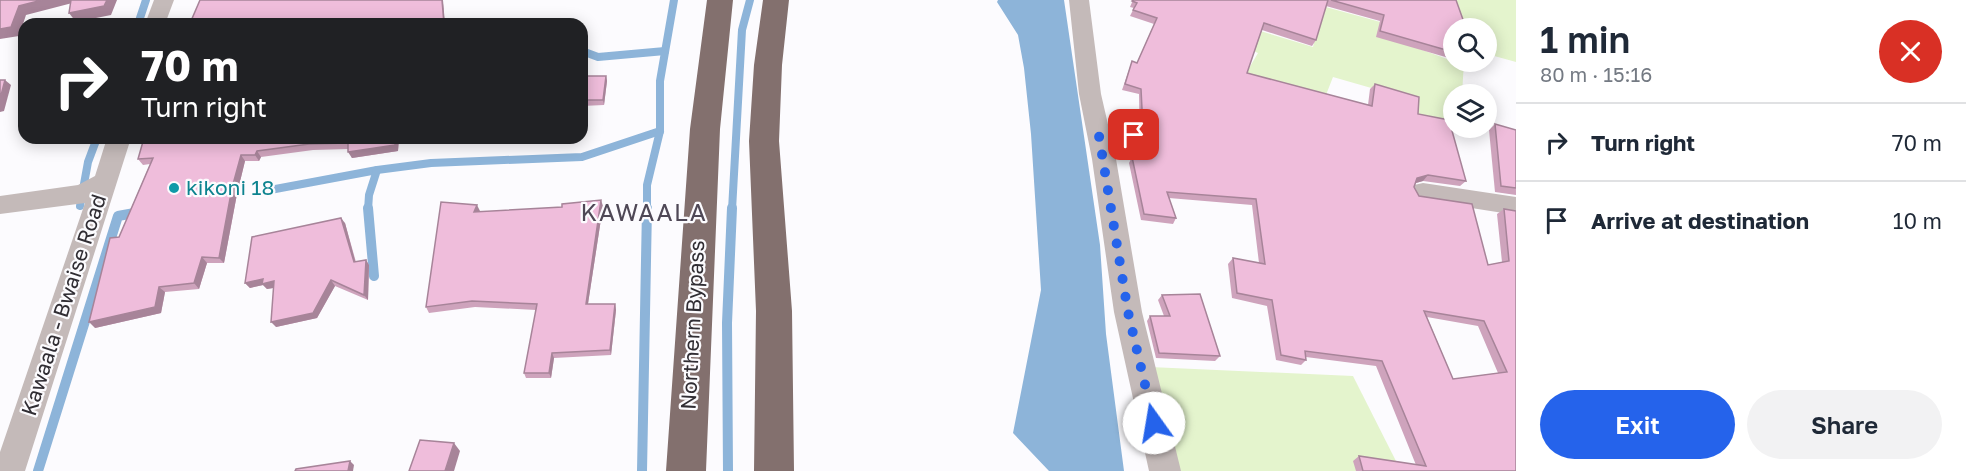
<!DOCTYPE html>
<meta charset="utf-8">
<style>
body{margin:0;font-family:"Golos Text",sans-serif;background:#f2f2f3;color:#1f2937;height:100vh;display:flex;flex-direction:column;font-size:22px;white-space:nowrap}
*{box-sizing:border-box;margin:0}
p{font-size:20px;color:#747a83}
.icon{flex:none;width:33px;height:33px;fill:none;stroke:currentColor;stroke-width:2;stroke-linecap:round;stroke-linejoin:round}
.map{position:relative;flex:1;overflow:hidden}
.panel{display:flex;flex-direction:column;background:#fff;width:450px}
.panel>*{flex:none}
.guide{position:absolute;left:18px;top:18px;width:570px;height:126px;border-radius:18px;box-shadow:0 3px 15px #0003;background:#202124;color:#fff;overflow:hidden}
.tools{position:absolute;left:1443px;top:18px;display:grid;gap:12px}
.tools a{display:grid;place-items:center;width:54px;height:54px;border-radius:50%;background:#fff;box-shadow:0 3px 15px #0003;font-size:30px}
.pin{position:absolute;display:grid;place-items:center;width:51px;height:51px;color:#fff;margin:-26px;border-radius:12px;box-shadow:0 3px 9px #0006}
.me{position:absolute;width:66px;margin:-33px;rotate:347deg;stroke-linejoin:round;filter:drop-shadow(0 0 4px #0008)}
.turn{display:flex;align-items:center;gap:21px;height:126px;padding:0 24px;font-size:27px}
.turn .icon{width:78px;height:78px;stroke-width:2.5}
.turn b{display:block;font-size:42px;line-height:51px}
.round{display:grid;place-items:center;flex:none;width:63px;height:63px;border-radius:32px;background:#f2f2f3}
.headline{display:flex;align-items:center;justify-content:space-between;height:102px;padding:0 24px}
h1{font-size:36px;font-weight:600;line-height:45px}
.cta{display:flex;gap:12px;margin-top:auto;padding:12px 24px}
.cta a{flex:1;height:69px;border-radius:36px;background:#2563eb;color:#fff;font-size:24px;font-weight:600;line-height:69px;text-align:center}
.cta a+a{background:#f2f2f3;color:#1f2937}
ul{padding:0;list-style:none}
li{display:flex;align-items:center;gap:18px;height:78px;padding:0 24px;border-top:2px solid #e0e1e3}
li div{flex:1}
li b{display:block;font-size:22px}
li em{font-style:normal}
main{display:flex;flex:1;min-height:0}
.map>svg:first-child{display:block}
.green{fill:#e4f4cd}
.water{fill:#8db4d9}
.lines{fill:none;stroke-linecap:round;stroke-linejoin:round}
.stream-far1{stroke:#8db4d9;stroke-width:8}
.stream{stroke:#8db4d9;stroke-width:10}
.path{stroke:#a6a4a9;stroke-width:3;stroke-dasharray:1.5 4;stroke-linecap:butt}
.minor{fill:#c4bab9;fill-rule:evenodd}
.motorway{fill:#83706e;fill-rule:evenodd}
.wall{fill:#cea3bc;fill-rule:evenodd}
.shaded-wall{fill:#a78499}
.building{fill:#efbddb;stroke:#a78499;stroke-width:1.5;fill-rule:evenodd}
.route{stroke:#2563eb;stroke-width:10;stroke-dasharray:0 18}
.culture-dot{fill:#0f9aa8;stroke:#fcfbfe;stroke-width:2}
.labels{text-anchor:middle;stroke-width:4.5;stroke-linejoin:round;paint-order:stroke}
.culture-label{font-size:21px;fill:#0d838f;stroke:#fcfbfe;text-anchor:start}
.street-label{font-size:21px;fill:#302d33;stroke:#fcfbfe}
.quarter-label{font-size:24px;letter-spacing:1.5px;fill:#4f4856;stroke:#fcfbfe}
</style>
<main>
<div class="map">
<svg width="1516" height="471" viewBox="0 0 1516 471">
<rect width="100%" height="100%" fill="#fcfbfe"/>
<!-- green -->
<g class="green">
<polygon points="1455,0 1516,0 1516,62 1487,54 1486,28 1458,28"/>
<polygon points="1322,6 1406,29 1414,47 1450,60 1453,56 1454,62 1464,62 1462,94 1454,94 1454,127 1416,116 1413,100 1333,77 1324,100 1245,75 1258,53 1229,41 1237,24 1313,47"/>
<polygon points="1150,367 1353,376 1401,471 1175,471"/>
</g>
<!-- water -->
<polygon class="water" points="998,0 1064,0 1100,245 1106,334 1124,471 1049,471 1013,433 1041,290 1031,134 1024,68 1018,35 997,2"/>
<g class="lines">
<!-- stream-far1 -->
<g class="stream-far1">
<polyline points="138,24 146,0"/>
<polyline points="582,51 598,57 665,51"/>
<polyline points="270,190 377,170 431,163 582,157 660,131"/>
<polyline points="80,206 88,162 97,138"/>
<polyline points="368,210 369,195 377,170"/>
<polyline points="647,210 647,185 660,131 660,81 674,0"/>
<polyline points="732,210 742,30 750,0"/>
</g>
<!-- stream -->
<g class="stream">
<polyline points="368,208 374,276"/>
<polyline points="38,471 118,216 140,212"/>
<polyline points="642,471 647,208"/>
<polyline points="728,471 727,323 732,208"/>
</g>
<!-- path -->
<polyline class="path" points="1126,134 1143,136"/>
<!-- minor -->
<g class="minor">
<polygon points="154,0 174,0 165,24 145,24"/>
<polygon points="1069,0 1089,0 1101,94 1116,159 1142,312 1181,471 1149,471 1114,312 1092,159 1079,94"/>
<polygon points="107,138 131,138 25,471 0,471 0,452 85,203 0,214 0,196 78,185 95,176"/>
<polygon points="1423,183 1516,197 1516,215 1414,199 1411,192 1414,185"/>
</g>
<!-- motorway -->
<g class="motorway">
<polygon points="707,0 733,0 720,129 706,471 666,471 690,129"/>
<polygon points="763,0 789,0 782,65 779,141 792,311 794,471 754,471 756,311 749,141 754,65"/>
</g>
</g>
<!-- wall -->
<g class="wall">
<path d="M1133,0H1456L1454,28L1453,52L1449,58L1376,37L1380,21L1326,6L1316,40L1312,46L1262,30L1247,73L1368,105L1370,89L1375,84L1418,114L1466,181L1460,186L1423,181L1416,183L1414,187L1419,196L1488,265L1502,262L1497,214L1504,209L1516,211V471H1356L1353,461L1359,456L1416,465L1376,366L1306,357V360L1301,365L1276,360L1267,306L1232,298L1228,264L1233,258L1259,263L1252,205L1169,198L1176,218L1173,224L1141,220L1129,163L1132,157H1135L1134,154L1137,148H1140L1139,94L1122,90L1132,61L1137,63L1154,24L1130,16L1134,8L1130,7ZM1427,317L1478,326L1498,373L1453,379Z"/>
<polygon points="582,76 606,76 607,81 604,105 582,106"/>
<polygon points="1495,124 1516,130 1516,195 1495,192 1489,130"/>
<polygon points="144,138 399,138 398,151 352,158 348,149 313,150 261,157 259,161 245,161 237,194 224,263 207,263 199,289 165,292 161,313 95,328 119,237 150,164 143,165 138,159"/>
<polygon points="603,206 588,304 615,304 616,310 611,355 554,358 551,378 526,378 524,373 536,310 475,307 429,313 426,307 480,211 479,212"/>
<polygon points="345,223 356,262 366,260 369,265 368,300 335,286 317,318 276,327 274,288 267,289 263,285 250,288 245,283"/>
<polygon points="1162,295 1220,356 1215,361 1156,358 1147,321 1150,316 1164,316 1158,300"/>
</g>
<!-- shaded-wall -->
<g class="shaded-wall">
<polygon points="42,0 79,0 80,1 26,15 19,36 0,39 0,29 19,6"/>
<polygon points="107,0 117,0 111,15 76,22 69,13"/>
<polygon points="442,0 443,0 445,24 444,24"/>
<polygon points="606,76 607,81 604,105 603,100"/>
<polygon points="5,80 11,85 4,111 0,112 0,99"/>
<polygon points="395,138 399,138 398,151 352,158 348,152"/>
<polygon points="257,151 261,157 259,161 255,155"/>
<polygon points="241,155 245,161 237,194 224,263 219,258 232,188"/>
<polygon points="1428,175 1423,181 1412,184 1417,178"/>
<polygon points="601,200 603,206 587,310 586,304"/>
<polygon points="477,205 480,211 477,219 474,212"/>
<polygon points="341,218 345,223 357,268 354,262"/>
<polygon points="202,257 207,263 199,289 194,283"/>
<polygon points="366,260 369,265 368,300 364,295"/>
<polygon points="263,279 274,281 278,287 267,289 263,285 250,288 245,283"/>
<polygon points="331,280 335,286 317,318 276,327 271,322"/>
<polygon points="159,287 165,292 161,313 95,328 89,322"/>
<polygon points="615,304 616,310 611,355 610,350"/>
<polygon points="552,353 554,358 551,378 549,373"/>
<polygon points="454,443 460,451 454,471 445,471"/>
<polygon points="350,461 354,465 353,471 348,471"/>
</g>
<!-- building -->
<g class="building">
<polygon points="0,0 42,0 19,6 11,27 0,29"/>
<polygon points="71,0 107,0 104,6 69,13"/>
<polygon points="200,0 442,0 444,24 191,24 191,21"/>
<path d="M1133,0H1328L1316,40L1264,23L1247,73L1372,106L1375,84L1419,97L1418,114L1449,120L1466,181L1428,175L1417,178L1414,187L1419,196L1472,204L1488,265L1509,261L1504,209L1516,211V471H1363L1359,456L1426,466L1382,361L1305,351L1306,360L1281,355L1272,300L1237,293L1233,258L1265,264L1256,199L1167,192L1176,218L1144,214L1132,157H1140L1137,148H1144L1141,89L1125,84L1132,61L1137,63L1157,18L1133,10L1137,3L1132,1ZM1424,311L1484,321L1507,372L1453,379Z"/>
<polygon points="1331,0 1456,0 1466,28 1454,28 1453,52 1380,31 1384,15"/>
<polygon points="582,76 606,76 603,100 582,100"/>
<polygon points="0,80 5,80 0,99"/>
<polygon points="1495,124 1516,130 1516,188 1501,186"/>
<polygon points="144,138 395,138 395,145 348,152 348,143 309,144 257,151 255,155 241,155 232,188 219,258 202,257 194,283 159,287 155,307 89,322 110,238 119,237 153,158 138,159"/>
<polygon points="601,200 586,304 615,304 610,350 552,353 549,373 524,373 537,304 472,301 426,307 441,202 477,205 474,212 562,207 562,204"/>
<polygon points="341,218 354,262 366,260 364,295 331,280 313,313 271,322 274,281 262,284 263,279 245,283 252,237"/>
<polygon points="1200,294 1220,356 1159,353 1150,316 1170,316 1162,295"/>
<polygon points="420,440 454,443 445,471 409,471"/>
<polygon points="350,461 348,471 295,471 296,469"/>
</g>
<g class="lines">
<!-- route -->
<polyline class="route" points="1134,135 1118,134 1099,136 1128,312 1154,423"/>
</g>
<!-- markers -->
<circle class="culture-dot" cx="174" cy="188" r="6"/>
<g class="labels">
<!-- culture labels -->
<g class="culture-label">
<text x="186" y="195">kikoni 18</text>
</g>
<!-- street labels -->
<g class="street-label">
<text transform="translate(64 305) rotate(-72)" y="7">Kawaala - Bwaise Road</text>
<text transform="translate(693 325) rotate(-87)" y="7">Northern Bypass</text>
</g>
<!-- quarter labels -->
<g class="quarter-label">
<text x="644" y="221">KAWAALA</text>
</g>
</g>
</svg>
<div class="tools">
<a><svg class="icon" aria-label="search" viewBox="0 0 24 24"><circle cx="10" cy="10" r="6"/><path d="M15 15l6 6"/></svg></a>
<a><svg class="icon" aria-label="layers" viewBox="0 0 24 24"><path d="M12 4l9 5-9 5-9-5zM3 14l9 5 9-5"/></svg></a>
</div>
<div class="pin" style="left:1134px;top:135px;background:#d93025"><svg class="icon" aria-label="arrive" viewBox="0 0 24 24"><path d="M6 21V4h12l-3 4 3 4H6"/></svg></div>
<svg class="me" style="left:1154px;top:423px" viewBox="-20 -20 40 40"><circle r="19" fill="#fff"/><path d="M0-13L10 11 0 6-10 11z" fill="#2563eb"/></svg>
<div class="guide">
<div class="turn"><svg class="icon" aria-label="right" viewBox="0 0 24 24"><path d="M7 20v-9h11M14 6l5 5-5 5"/></svg><div><b>70 m</b>Turn right</div></div>
</div>
</div>
<section class="panel">
<div class="headline"><div><h1>1 min</h1><p>80 m · 15:16</p></div><a class="round" style="background:#d93025;color:#fff"><svg class="icon" aria-label="close" viewBox="0 0 24 24"><path d="M6 6l12 12M18 6L6 18"/></svg></a></div>
<ul>
<li><svg class="icon" aria-label="right" viewBox="0 0 24 24"><path d="M7 20v-9h11M14 6l5 5-5 5"/></svg><div><b>Turn right</b></div><em>70 m</em></li>
<li><svg class="icon" aria-label="arrive" viewBox="0 0 24 24"><path d="M6 21V4h12l-3 4 3 4H6"/></svg><div><b>Arrive at destination</b></div><em>10 m</em></li>
</ul>
<div class="cta"><a>Exit</a><a>Share</a></div>
</section>
</main>
